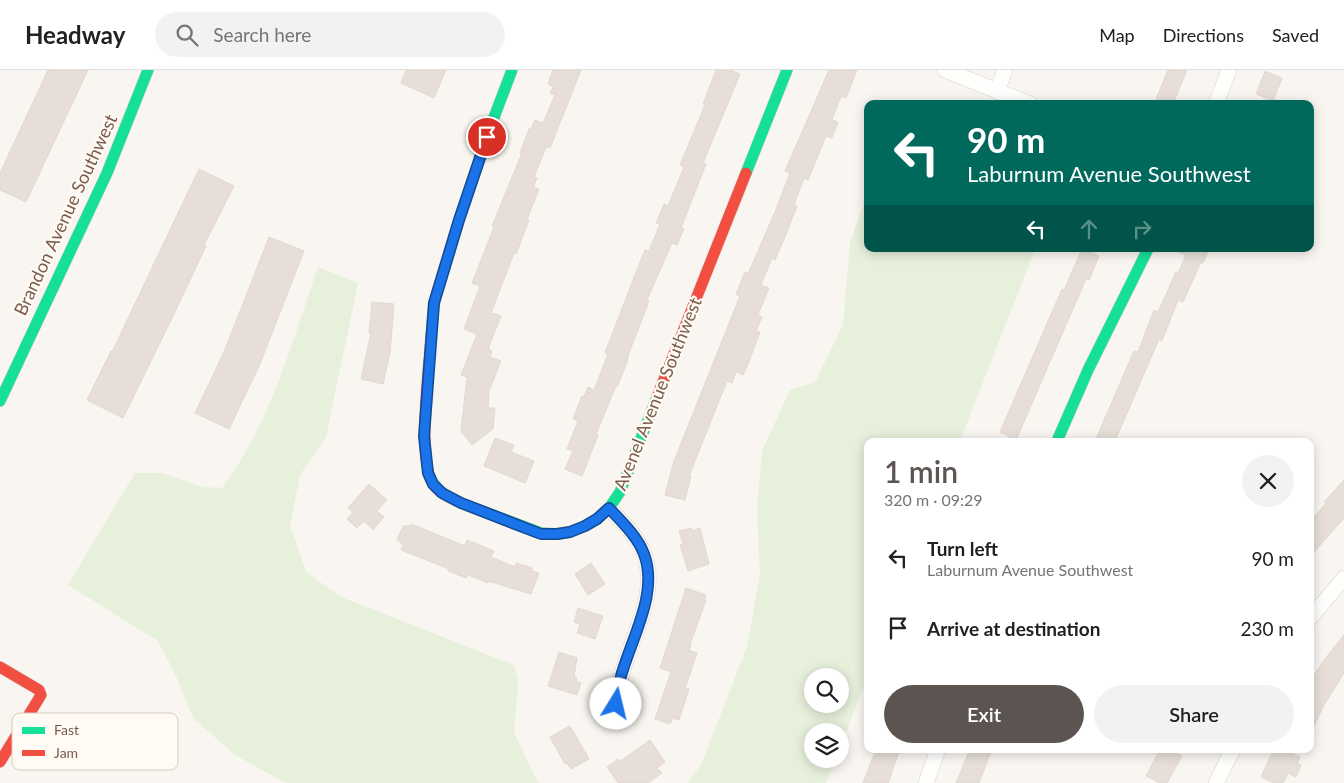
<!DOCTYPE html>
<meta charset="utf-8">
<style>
body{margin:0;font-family:Lato,sans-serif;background:#f2f2f2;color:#202124;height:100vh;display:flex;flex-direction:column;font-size:19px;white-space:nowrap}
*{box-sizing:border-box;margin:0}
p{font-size:16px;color:#757577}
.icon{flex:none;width:28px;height:28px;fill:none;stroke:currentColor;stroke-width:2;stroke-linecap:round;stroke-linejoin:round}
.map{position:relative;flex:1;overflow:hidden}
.drawer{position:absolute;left:864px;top:368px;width:450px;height:315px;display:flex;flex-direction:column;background:#fff;border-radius:10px;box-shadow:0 2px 12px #0003}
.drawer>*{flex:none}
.hud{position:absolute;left:864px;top:30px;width:450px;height:152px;border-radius:10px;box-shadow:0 2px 12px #0003;background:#00695c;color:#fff;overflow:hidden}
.tools{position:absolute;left:804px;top:598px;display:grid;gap:10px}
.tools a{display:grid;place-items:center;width:45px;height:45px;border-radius:50%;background:#fff;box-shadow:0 2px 12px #0003;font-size:25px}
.pin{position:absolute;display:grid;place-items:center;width:42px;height:42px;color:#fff;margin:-21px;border:2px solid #fff;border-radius:50%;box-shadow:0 1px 5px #0007}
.me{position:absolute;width:55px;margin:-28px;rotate:9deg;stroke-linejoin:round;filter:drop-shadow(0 0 4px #0008)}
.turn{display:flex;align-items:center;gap:18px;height:105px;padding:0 20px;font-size:22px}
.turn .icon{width:65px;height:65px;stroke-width:2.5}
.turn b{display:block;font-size:35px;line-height:42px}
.lanes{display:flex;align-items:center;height:48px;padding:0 20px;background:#0003;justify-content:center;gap:25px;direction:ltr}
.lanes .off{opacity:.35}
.round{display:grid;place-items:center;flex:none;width:52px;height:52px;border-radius:26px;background:#f2f2f2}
.head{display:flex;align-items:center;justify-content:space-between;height:85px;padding:0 20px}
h1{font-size:30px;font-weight:600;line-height:38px;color:#5c5450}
.action{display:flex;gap:10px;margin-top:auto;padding:10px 20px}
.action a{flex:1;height:58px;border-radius:30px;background:#5c5450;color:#fff;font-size:20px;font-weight:600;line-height:58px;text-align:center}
.action a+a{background:#f2f2f2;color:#202124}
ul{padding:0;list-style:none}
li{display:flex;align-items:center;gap:15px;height:70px;padding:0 20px}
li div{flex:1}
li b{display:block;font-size:19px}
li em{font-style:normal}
header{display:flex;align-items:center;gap:30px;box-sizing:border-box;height:70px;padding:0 25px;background:#fff;border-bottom:1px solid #e0e0e0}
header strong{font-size:24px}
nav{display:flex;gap:28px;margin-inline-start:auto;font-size:18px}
.search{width:350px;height:45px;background:#f2f2f2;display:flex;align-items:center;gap:12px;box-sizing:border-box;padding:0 18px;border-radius:28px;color:#757577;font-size:19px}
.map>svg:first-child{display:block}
.green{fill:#e7f0db;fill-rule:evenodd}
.building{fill:#e6ded7;stroke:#e2d8d2}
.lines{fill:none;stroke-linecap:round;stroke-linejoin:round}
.street-casing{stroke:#d7d1cb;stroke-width:16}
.fast-casing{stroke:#d9d2cb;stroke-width:12}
.jam-casing{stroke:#d9d2cb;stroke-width:12}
.street{stroke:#fefefd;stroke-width:15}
.fast{stroke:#16e098;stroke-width:11}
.jam{stroke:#f24e42;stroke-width:11}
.route-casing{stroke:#114b97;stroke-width:12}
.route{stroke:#1a73e8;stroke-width:9}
.labels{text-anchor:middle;stroke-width:4.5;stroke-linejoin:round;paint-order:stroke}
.street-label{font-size:18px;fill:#7a5c4d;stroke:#fffaf3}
.key{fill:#fffaf3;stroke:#d7cbc1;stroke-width:1}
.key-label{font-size:14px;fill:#7a5c4d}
</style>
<header>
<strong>Headway</strong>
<div class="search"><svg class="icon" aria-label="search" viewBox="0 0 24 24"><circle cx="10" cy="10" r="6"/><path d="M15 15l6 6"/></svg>Search here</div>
<nav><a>Map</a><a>Directions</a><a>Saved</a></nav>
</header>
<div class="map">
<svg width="1344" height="713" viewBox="0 0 1344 713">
<rect width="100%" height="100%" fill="#f9f5f0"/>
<!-- green -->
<g class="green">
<path d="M867,126L868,179H1035L960,371H868L867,607L840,678V661H812V689H836L826,713H687L701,695L747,577L760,505L757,439L762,381L790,320L815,312L843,255L850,172ZM812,606H840V634H812Z"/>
<path d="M318,197L358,213L326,367L300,405L290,455L306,502L341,527L514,595L518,611L514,663L537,711L540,713H286L235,685L193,648L177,608L158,571L68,515L135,403H162L202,417L222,418C271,353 292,272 318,197Z"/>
</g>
<!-- building -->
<g class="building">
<polygon points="48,0 88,0 26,132 0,120 0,103"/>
<polygon points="406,0 446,0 434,28 401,13"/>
<polygon points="553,0 581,0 550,78 546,77 534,107 537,108 533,117 539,119 527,149 529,150 516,184 514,183 491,243 501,246 488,279 492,281 490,287 501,291 489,321 488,338 495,338 493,359 472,375 461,361 467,307 461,305 477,264 464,259 480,216 472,213 494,157 492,156 522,83 520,83 529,59 531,59 535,50 543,53 555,25 550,23 553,17 548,14"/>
<polygon points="716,0 730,0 740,4 703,93 706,94 681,158 684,159 677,175 672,173 647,230 649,231 629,283 627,290 628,290 617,317 616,316 596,364 598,365 582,406 565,399 573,381 567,379 578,351 573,349 582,326 584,327 588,317 594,320 608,284 605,283 636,202 645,180 649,181 660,154 656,153 664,134 668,136 684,97 680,95 705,35 703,34"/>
<polygon points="829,0 857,0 846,28 841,26 832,50 838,52 832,68 826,66 808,110 804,108 794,135 797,136 785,167 775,190 772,188 761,215 769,218 758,245 762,247 756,261 760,262 748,294 743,305 736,302 732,313 727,311 689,406 691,406 685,430 665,425 674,391 740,226 736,224 745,202 748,203 751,197 775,142 790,103 785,101"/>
<polygon points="1168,0 1187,0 1173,34 1154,34"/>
<polygon points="1265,1 1282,8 1273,31 1256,24"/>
<polygon points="199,99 234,116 204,175 206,176 175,242 123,348 87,330 111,281 112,282"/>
<polygon points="269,167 304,181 260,294 229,359 195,343 224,282"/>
<polygon points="1082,179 1099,186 1089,210 1086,209 1016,370 1000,362 1062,219 1064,220"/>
<polygon points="1171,179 1209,179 1203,193 1201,192 1183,232 1178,230 1162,271 1159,269 1115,371 1095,371 1134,281 1138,282 1154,240 1158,242 1176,202 1178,203 1186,185"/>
<polygon points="372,232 394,234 390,283 383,314 361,309 371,263 369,263"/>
<polygon points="495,368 514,375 511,382 534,391 525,413 484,396"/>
<polygon points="1344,410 1344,448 1310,487 1310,452 1326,433 1324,432"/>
<polygon points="369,414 387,430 377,441 384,447 373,460 364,451 357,458 347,449 353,442 348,438"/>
<polygon points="411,454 465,476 467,470 494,481 491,487 515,497 516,493 532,498 532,501 539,503 531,524 488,511 488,513 468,505 466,508 448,501 449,499 401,480 403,474 397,470 403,456 409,456"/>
<polygon points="692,458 692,461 700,458 709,494 688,501 680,475 683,474 679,461"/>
<polygon points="591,493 605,514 588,525 575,504"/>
<polygon points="686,518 706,525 704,530 706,530 690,574 691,575 689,580 697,583 685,618 689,619 679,650 673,648 670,654 655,649 671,602 660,598"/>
<polygon points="578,538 603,546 595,569 577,563 580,554 574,552"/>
<polygon points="1344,565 1344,603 1323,637 1310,664 1310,612 1324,590"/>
<polygon points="559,582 577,588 574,607 577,608 576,611 581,613 577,625 548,616"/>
<polygon points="570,656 589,689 571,699 567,693 565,694 550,667"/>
<polygon points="650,670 665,692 657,698 662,703 648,713 618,713 607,697 618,689 619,692"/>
<polygon points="876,679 900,679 888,713 863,713"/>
<polygon points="970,679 992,679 979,713 956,713"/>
<polygon points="1160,679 1168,679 1182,686 1167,713 1160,713 1146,706"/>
<polygon points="1274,679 1282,679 1300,687 1297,693 1301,695 1296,707 1288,703 1283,713 1274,713 1261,707"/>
</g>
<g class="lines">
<!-- street casing -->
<g class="street-casing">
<g id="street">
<polyline points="945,0 1030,34"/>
<polyline points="997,21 1005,0"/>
<polyline points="1216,34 1229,0"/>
<path d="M609,438C622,452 637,466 644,484C659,523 632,566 622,603C618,617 617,631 616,645"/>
<polyline points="1310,548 1344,508"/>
<polyline points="926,713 938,679"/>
<polyline points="1216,713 1233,679"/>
</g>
</g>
<!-- fast casing -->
<g class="fast-casing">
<g id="fast">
<polyline points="746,103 787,0"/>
<polyline points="431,267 434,233 459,150 493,50 512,0"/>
<polyline points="0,331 107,103 148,0"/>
<polyline points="1057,371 1088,300 1148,179"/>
<polyline points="461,433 541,463 557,464 570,462 585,456 597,449 609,438 620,422 657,327"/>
</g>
</g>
<!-- jam casing -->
<g class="jam-casing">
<g id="jam">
<path d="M431,267C429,299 417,389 433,414C439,423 451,428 461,433"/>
<polyline points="657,327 746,103"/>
<polyline points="0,597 39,620 41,625 0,692"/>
</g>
</g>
<!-- street -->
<use href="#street" class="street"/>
<!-- fast -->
<use href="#fast" class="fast"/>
<!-- jam -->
<use href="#jam" class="jam"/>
</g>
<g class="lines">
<!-- route casing -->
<g class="route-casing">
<path id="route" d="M487,67L459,150L434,233L424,366L428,403L433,414L442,423L461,433L541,464H557L570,462L585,456L597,449L609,438C622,452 637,466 644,484C662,532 618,586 616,634"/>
</g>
<!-- route -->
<use href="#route" class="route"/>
</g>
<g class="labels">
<!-- street labels -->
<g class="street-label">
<text transform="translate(66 145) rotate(-65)" y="6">Brandon Avenue Southwest</text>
<text transform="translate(658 324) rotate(-68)" y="6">Avenel Avenue Southwest</text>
</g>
</g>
<!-- legend -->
<rect x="12" y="643" width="166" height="57" rx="8" class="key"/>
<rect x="22" y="657" width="23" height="7" fill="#16e098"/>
<rect x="22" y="680" width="23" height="6" fill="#f24e42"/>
<g class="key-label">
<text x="54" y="665">Fast</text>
<text x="54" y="688">Jam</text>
</g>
</svg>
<div class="tools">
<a><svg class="icon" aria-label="search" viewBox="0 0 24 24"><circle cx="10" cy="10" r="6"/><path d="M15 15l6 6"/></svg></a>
<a><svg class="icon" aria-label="layers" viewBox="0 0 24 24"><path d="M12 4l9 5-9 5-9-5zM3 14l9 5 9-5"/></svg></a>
</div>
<div class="pin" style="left:487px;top:67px;background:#d93025"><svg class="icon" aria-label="arrive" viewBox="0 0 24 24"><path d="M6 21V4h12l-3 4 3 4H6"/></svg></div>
<svg class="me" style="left:616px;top:634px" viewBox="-20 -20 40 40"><circle r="19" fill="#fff"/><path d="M0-13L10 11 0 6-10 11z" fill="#1a73e8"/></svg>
<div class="hud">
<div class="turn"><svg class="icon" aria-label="left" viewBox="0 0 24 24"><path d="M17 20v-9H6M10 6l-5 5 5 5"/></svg><div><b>90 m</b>Laburnum Avenue Southwest</div></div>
<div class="lanes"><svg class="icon" aria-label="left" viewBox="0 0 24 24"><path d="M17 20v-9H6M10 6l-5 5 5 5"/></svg><svg class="icon off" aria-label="ahead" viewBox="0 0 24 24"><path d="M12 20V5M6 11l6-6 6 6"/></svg><svg class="icon off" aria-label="right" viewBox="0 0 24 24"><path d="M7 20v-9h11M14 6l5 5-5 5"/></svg></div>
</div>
<section class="drawer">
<div class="head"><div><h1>1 min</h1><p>320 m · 09:29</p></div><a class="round"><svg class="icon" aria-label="close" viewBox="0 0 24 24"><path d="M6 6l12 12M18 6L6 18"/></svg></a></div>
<ul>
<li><svg class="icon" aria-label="left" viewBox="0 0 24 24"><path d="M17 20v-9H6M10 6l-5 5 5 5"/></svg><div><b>Turn left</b><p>Laburnum Avenue Southwest</p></div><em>90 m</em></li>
<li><svg class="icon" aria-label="arrive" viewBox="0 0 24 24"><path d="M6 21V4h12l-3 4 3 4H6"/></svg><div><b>Arrive at destination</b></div><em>230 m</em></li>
</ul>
<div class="action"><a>Exit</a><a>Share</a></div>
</section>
</div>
